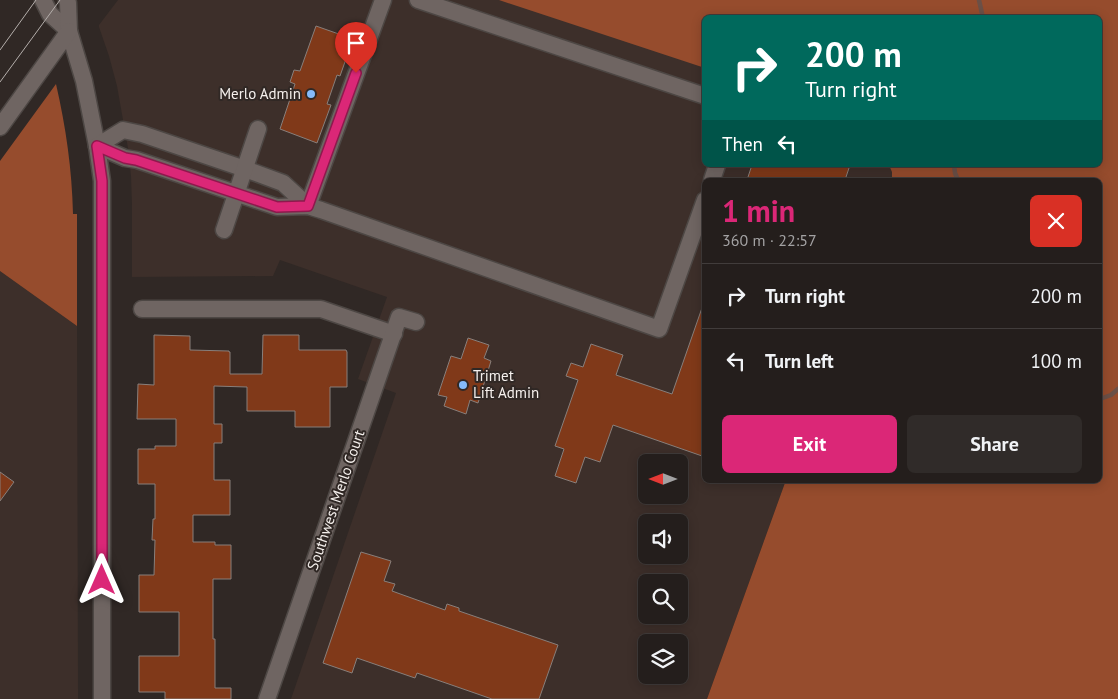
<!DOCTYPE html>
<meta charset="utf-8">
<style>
body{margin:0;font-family:"PT Sans",sans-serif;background:#302b29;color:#f1f3f6;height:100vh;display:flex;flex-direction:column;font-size:19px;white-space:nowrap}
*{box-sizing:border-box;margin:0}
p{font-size:16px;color:#a3a2a3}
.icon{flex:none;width:28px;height:28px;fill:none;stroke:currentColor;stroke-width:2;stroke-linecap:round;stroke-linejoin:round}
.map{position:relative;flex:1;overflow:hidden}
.side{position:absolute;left:702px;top:178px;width:400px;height:305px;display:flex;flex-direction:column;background:#241e1c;border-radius:8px;box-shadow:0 2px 12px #0003,0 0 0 1px #413c3b}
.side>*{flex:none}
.hud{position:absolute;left:702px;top:15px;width:400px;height:152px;border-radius:8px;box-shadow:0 2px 12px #0003,0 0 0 1px #413c3b;background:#00695c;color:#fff;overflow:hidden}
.needle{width:32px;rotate:270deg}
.buttons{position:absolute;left:638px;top:454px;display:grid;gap:10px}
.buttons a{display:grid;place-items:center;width:50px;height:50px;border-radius:8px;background:#241e1c;box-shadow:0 2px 12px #0003,0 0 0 1px #413c3b;font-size:25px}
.pin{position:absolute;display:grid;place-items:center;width:42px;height:42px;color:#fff;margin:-51px -21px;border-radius:50% 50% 50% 0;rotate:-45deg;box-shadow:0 0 5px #0007}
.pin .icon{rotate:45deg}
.me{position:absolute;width:55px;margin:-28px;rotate:0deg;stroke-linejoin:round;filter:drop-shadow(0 0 4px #0008)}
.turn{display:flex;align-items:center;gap:18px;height:105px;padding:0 20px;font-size:22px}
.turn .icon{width:65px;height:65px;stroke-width:2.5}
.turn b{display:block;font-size:35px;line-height:42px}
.then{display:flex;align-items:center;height:48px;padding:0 20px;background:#0003;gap:10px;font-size:19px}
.round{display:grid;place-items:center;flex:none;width:52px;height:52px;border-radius:8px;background:#302b29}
.summary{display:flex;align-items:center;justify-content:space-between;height:85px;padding:0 20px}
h1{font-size:30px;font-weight:700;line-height:38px;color:#db2777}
.primary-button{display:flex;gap:10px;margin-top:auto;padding:10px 20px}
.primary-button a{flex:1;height:58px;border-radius:8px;background:#db2777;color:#fff;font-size:20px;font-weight:700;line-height:58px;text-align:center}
.primary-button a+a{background:#302b29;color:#f1f3f6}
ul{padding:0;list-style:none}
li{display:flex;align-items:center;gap:15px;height:65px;padding:0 20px;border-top:1px solid #413c3b}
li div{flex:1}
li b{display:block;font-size:19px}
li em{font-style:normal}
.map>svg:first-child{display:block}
.built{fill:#3d2f2a;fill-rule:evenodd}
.forest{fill:#964c2d}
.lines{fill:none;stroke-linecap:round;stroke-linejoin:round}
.stream{stroke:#6b5047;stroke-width:4.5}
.building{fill:#803919;stroke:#887f7b}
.minor-casing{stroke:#4d4744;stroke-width:19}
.minor{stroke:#6f6562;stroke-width:16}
.tram{stroke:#b4aeab;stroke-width:1}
.route-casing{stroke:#8e194d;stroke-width:12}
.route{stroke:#db2777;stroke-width:9}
.poi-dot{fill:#85bbfb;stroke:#302825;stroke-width:2}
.labels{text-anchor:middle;stroke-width:4;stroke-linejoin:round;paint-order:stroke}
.poi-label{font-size:15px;fill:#f5f0ed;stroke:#302825;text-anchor:end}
.street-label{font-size:15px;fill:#f5f0ed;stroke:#302825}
</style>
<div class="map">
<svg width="1118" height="699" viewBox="0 0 1118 699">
<rect width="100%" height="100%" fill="#302825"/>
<!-- built -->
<g class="built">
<path d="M118,0H543L705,56V165H943L938,180H705V480H786L707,699H291L396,393L358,379L387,297L280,260L273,276L132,277V205L131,176L128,148L117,86L109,56L99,27V25ZM646,462H679V495H646ZM646,522H679V555H646ZM646,582H679V615H646ZM646,642H679V675H646Z"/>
<polygon points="0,271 77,326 78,699 0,699"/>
</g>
<!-- forest -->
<g class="forest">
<polygon points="499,0 1118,0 1118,699 707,699 786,480 1100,480 1100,180 892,180 892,172 889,165 1100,165 1100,18 705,18 705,68"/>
<path d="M56,84C66,128 72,169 73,214H77V326L0,271V161Z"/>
</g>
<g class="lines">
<!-- stream -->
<g class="stream">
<polyline points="979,0 983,18"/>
<polyline points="954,165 955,173 958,180"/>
<polyline points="1100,399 1111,395 1118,389"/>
</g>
</g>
<!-- building -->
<g class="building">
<polygon points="316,26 353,39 340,76 337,75 327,104 331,105 317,143 280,129 295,84 290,82 294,70 300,71"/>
<polygon points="752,165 850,165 845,180 747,180"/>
<polygon points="703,305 705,305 705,457 613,425 600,462 585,457 576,483 555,476 564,449 555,446 578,380 566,376 571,363 583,367 591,344 623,355 616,375 672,394"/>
<polygon points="154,335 190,336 190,350 229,351 229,352 230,352 230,374 262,374 263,335 299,335 299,350 346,350 347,352 347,387 330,387 330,427 295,427 295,411 247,411 247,387 214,386 214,424 222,424 222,443 214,443 214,480 230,480 230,515 193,515 193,542 215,542 215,545 231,545 231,579 213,579 213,639 215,639 215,688 231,688 231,699 165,699 165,692 139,692 139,656 179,656 179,612 139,612 139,575 154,575 155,540 152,540 153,519 155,519 155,484 138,484 138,449 155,449 155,446 176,446 176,419 137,419 138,384 154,385"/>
<polygon points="468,338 489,345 484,358 491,361 478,403 470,400 466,414 444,406 447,397 438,395 451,356 461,359"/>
<polygon points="0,472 14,482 0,501"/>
<polygon points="361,552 391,561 384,581 395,584 392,591 445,610 447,604 459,608 459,611 558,645 539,699 492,699 417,673 415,678 357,658 352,673 323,663"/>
</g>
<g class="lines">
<!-- minor casing -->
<g class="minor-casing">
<g id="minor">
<polyline points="43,0 50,14 69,31"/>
<polyline points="67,0 68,3 69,31 84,81 97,146 102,181 102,699"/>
<polyline points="418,0 705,96"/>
<polyline points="0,127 69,31"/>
<polyline points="97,146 125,158 137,160 277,207 308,206 321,210 659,329 705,200"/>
<polyline points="97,146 123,130 142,134 245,169 283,183 308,206"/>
<polyline points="712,180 717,165"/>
<polyline points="308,206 383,0"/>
<polyline points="224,230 258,129"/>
<polyline points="142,309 321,309 394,334"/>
<polyline points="267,699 399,317 416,322"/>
</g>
</g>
<!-- minor -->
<use href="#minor" class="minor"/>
<!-- tram -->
<g class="tram">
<polyline points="0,50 36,0"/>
<polyline points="0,82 60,0"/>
</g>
</g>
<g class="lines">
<!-- route casing -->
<g class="route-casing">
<polyline id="route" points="102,580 102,181 97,146 125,158 136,160 277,207 308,206 356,73"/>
</g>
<!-- route -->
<use href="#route" class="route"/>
</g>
<!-- markers -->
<g class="poi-dot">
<circle cx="311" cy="94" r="5"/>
<circle cx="463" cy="385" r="5"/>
</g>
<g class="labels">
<!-- poi labels -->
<g class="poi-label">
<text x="301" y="99">Merlo Admin</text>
<text x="473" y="381" text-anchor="start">Trimet<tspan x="473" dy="17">Lift Admin</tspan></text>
</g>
<!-- street labels -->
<g class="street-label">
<text transform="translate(336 500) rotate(-71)" y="5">Southwest Merlo Court</text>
</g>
</g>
</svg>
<div class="buttons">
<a><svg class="needle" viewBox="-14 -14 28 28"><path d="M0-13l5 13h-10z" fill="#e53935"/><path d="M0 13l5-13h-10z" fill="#a3a2a3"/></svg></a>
<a><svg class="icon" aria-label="sound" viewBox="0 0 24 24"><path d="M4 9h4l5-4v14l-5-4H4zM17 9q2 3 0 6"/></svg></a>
<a><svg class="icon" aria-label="search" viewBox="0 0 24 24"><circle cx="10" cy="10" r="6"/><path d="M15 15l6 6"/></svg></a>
<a><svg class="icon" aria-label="layers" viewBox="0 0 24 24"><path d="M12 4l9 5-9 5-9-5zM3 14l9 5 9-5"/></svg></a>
</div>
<div class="pin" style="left:356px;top:73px;background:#d93025"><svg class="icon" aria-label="arrive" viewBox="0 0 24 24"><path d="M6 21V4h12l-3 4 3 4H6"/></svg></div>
<svg class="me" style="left:102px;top:580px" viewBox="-20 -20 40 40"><path d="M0-17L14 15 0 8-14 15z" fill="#db2777" stroke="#fff" stroke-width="4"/></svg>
<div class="hud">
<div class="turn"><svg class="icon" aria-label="right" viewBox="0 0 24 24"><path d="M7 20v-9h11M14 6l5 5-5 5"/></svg><div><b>200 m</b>Turn right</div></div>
<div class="then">Then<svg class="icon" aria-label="left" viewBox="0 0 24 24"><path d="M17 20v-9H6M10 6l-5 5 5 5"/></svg></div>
</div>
<section class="side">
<div class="summary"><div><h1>1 min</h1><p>360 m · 22:57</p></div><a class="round" style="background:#d93025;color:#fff"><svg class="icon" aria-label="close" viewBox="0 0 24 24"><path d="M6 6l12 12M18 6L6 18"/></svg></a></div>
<ul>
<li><svg class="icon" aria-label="right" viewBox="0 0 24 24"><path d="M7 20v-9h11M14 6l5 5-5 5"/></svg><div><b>Turn right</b></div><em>200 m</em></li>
<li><svg class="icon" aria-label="left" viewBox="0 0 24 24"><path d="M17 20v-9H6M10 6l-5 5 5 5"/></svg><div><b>Turn left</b></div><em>100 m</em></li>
</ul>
<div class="primary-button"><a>Exit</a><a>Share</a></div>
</section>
</div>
